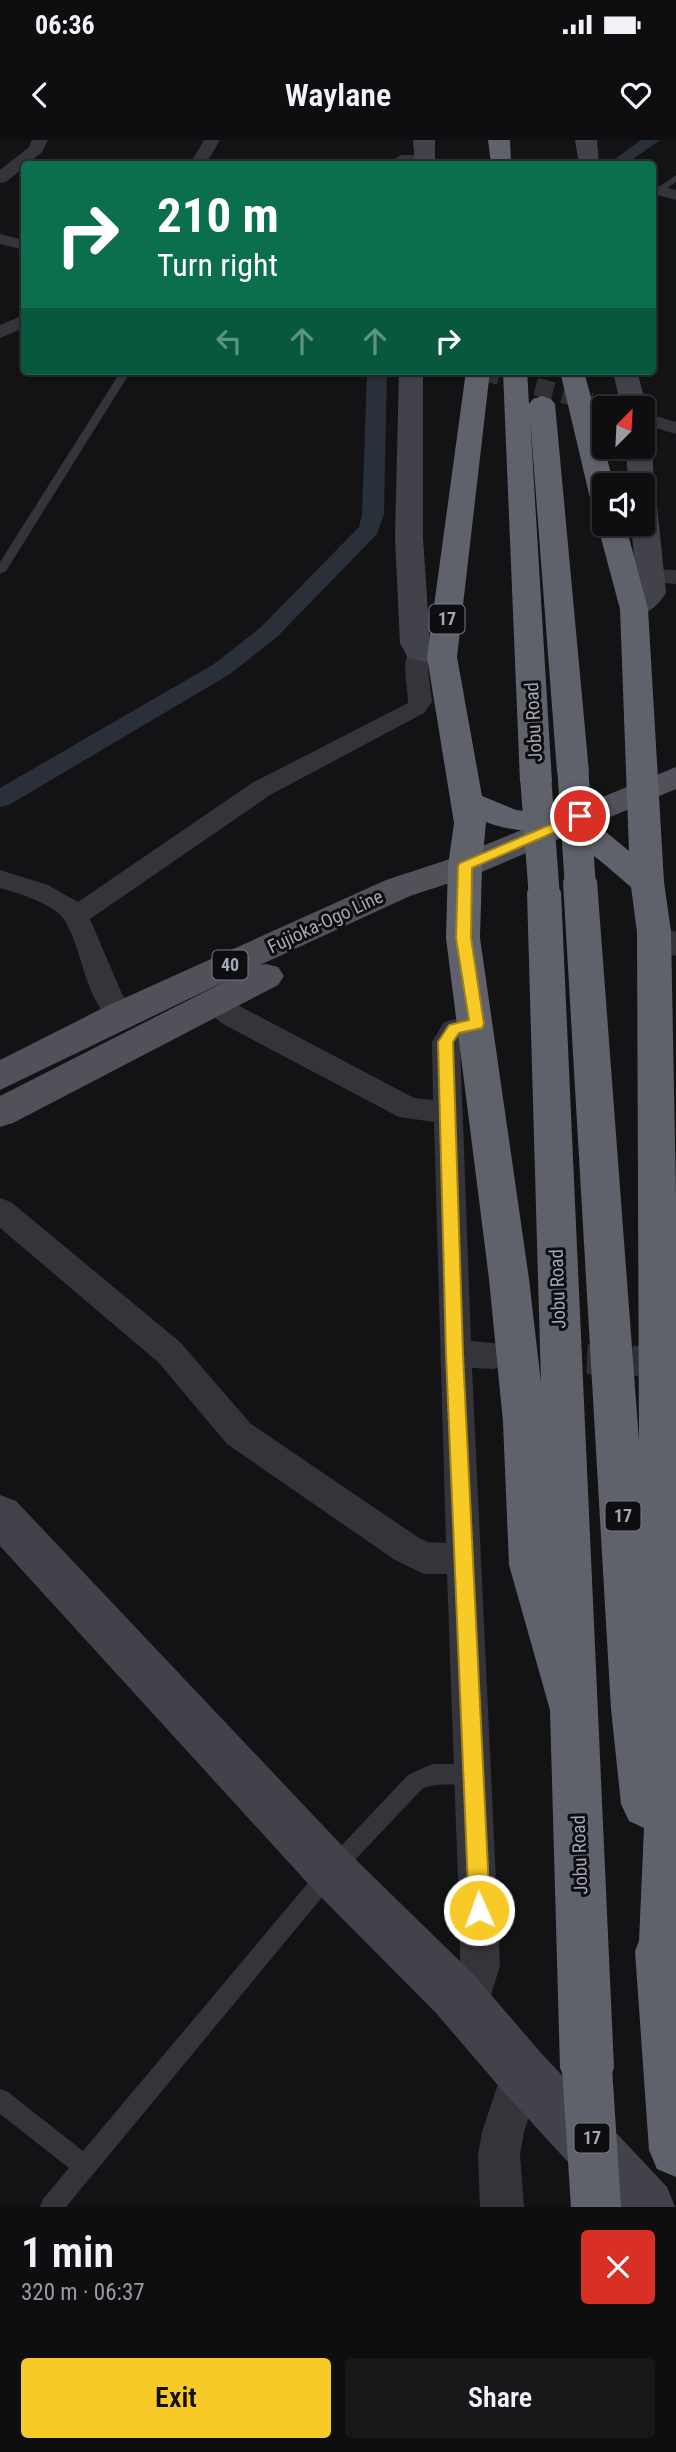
<!DOCTYPE html>
<meta charset="utf-8">
<style>
body{margin:0;font-family:"Roboto Condensed",sans-serif;background:#171719;color:#f1f3f6;height:100vh;display:flex;flex-direction:column;font-size:26px;white-space:nowrap}
*{box-sizing:border-box;margin:0}
p{font-size:23px;color:#9b9c9f}
.icon{flex:none;width:38px;height:38px;fill:none;stroke:currentColor;stroke-width:2;stroke-linecap:round;stroke-linejoin:round}
.map{position:relative;height:2067px;overflow:hidden}
.panel{display:flex;flex-direction:column;background:#0e0e10;flex:1}
.panel>*{flex:none}
.guide{position:absolute;left:21px;top:21px;width:635px;height:214px;border-radius:7px;box-shadow:0 2px 5px #0004,0 0 0 2px #2e2e30;background:#0b6e4f;color:#fff;overflow:hidden}
.needle{width:46px;rotate:24deg}
.buttons{position:absolute;left:592px;top:256px;display:grid;gap:14px}
.buttons a{display:grid;place-items:center;width:63px;height:63px;border-radius:7px;background:#0e0e10;box-shadow:0 2px 5px #0004,0 0 0 2px #2e2e30;font-size:35px}
.pin{position:absolute;display:grid;place-items:center;width:60px;height:60px;color:#fff;margin:-30px;border:4px solid #fff;border-radius:50%;box-shadow:0 2px 7px #0007}
.me{position:absolute;width:77px;margin:-38px;rotate:358deg;stroke-linejoin:round;filter:drop-shadow(0 0 5px #0008)}
.turn{display:flex;align-items:center;gap:24px;height:147px;padding:0 21px;font-size:32px}
.turn .icon{width:91px;height:91px;stroke-width:2.5}
.turn b{display:block;font-size:49px;line-height:60px}
.lanes{display:flex;align-items:center;height:66px;padding:0 21px;background:#0003;justify-content:center;gap:35px;direction:ltr}
.lanes .off{opacity:.35}
.round{display:grid;place-items:center;flex:none;width:74px;height:74px;border-radius:7px;background:#171719}
.head{display:flex;align-items:center;justify-content:space-between;height:119px;padding:0 21px}
h1{font-size:42px;font-weight:600;line-height:52px}
.cta{display:flex;gap:14px;margin-top:auto;padding:14px 21px}
.cta a{flex:1;height:80px;border-radius:7px;background:#f8ca28;color:#111;font-size:28px;font-weight:600;line-height:80px;text-align:center}
.cta a+a{background:#171719;color:#f1f3f6}
.status{display:flex;justify-content:space-between;align-items:center;height:49px;padding:0 35px;background:#0e0e10;direction:ltr}
.status svg{height:19px;fill:currentColor}
header{display:flex;justify-content:space-between;align-items:center;height:91px;padding:0 21px;background:#0e0e10;font-size:32px;font-weight:600}
.map>svg:first-child{display:block}
.lines{fill:none;stroke-linecap:round;stroke-linejoin:round}
.canal{fill:#293039;fill-rule:evenodd}
.street-tunnel-far1{stroke:#303135;stroke-width:18;stroke-dasharray:18 10;stroke-linecap:butt}
.street-tunnel{stroke:#303135;stroke-width:30;stroke-dasharray:30 15;stroke-linecap:butt}
.lane{fill:#34343a;fill-rule:evenodd}
.street{fill:#34343a;fill-rule:evenodd}
.secondary{fill:#42434a;fill-rule:evenodd}
.primary{fill:#505159;fill-rule:evenodd}
.highway{fill:#60626b;fill-rule:evenodd}
.highway-bridge-far1{stroke:#60626b;stroke-width:31}
.highway-bridge{stroke:#60626b;stroke-width:50}
.route{fill:#f8ca28;stroke:#a1831a;stroke-width:2}
.labels{text-anchor:middle;stroke-width:6;stroke-linejoin:round;paint-order:stroke}
.shield{fill:#0e0e10;stroke:#777a84;stroke-width:2}
.shield-label{font-size:18px;font-weight:bold;fill:#a4a8b6}
.street-label{font-size:19px;fill:#a4a8b6;stroke:#0e0e10}
</style>
<div class="status"><b>06:36</b><svg viewBox="0 0 49 12"><path d="M0 12V9h3v3zM5 12V6h3v6zM10 12V3h3v9zM15 12V0h3v12zM26 1h20v11H26zM47 4h2v5h-2z"/></svg></div>
<header><svg class="icon" aria-label="back" viewBox="0 0 24 24"><path d="M15 5l-7 7 7 7"/></svg>Waylane<svg class="icon" aria-label="heart" viewBox="0 0 24 24"><path d="M12 20l-8-8c-3-5 5-10 8-4 3-6 11-1 8 4z"/></svg></header>
<div class="map">
<svg width="676" height="2067" viewBox="0 0 676 2067">
<rect width="100%" height="100%" fill="#131315"/>
<g class="lines">
<!-- canal -->
<g class="canal">
<polygon points="641,0 660,0 626,24 608,24"/>
<polygon points="367,231 387,231 384,374 377,394 277,497 230,534 9,665 0,667 0,648 214,524 261,487 359,387 362,374"/>
</g>
<!-- street-tunnel-far1 -->
<polyline class="street-tunnel-far1" points="482,231 591,262"/>
<!-- street-tunnel -->
<polyline class="street-tunnel" points="542,1218 676,1222"/>
<!-- lane -->
<g class="lane">
<polygon points="401,15 425,15 429,18 425,21 386,24"/>
<polygon points="676,35 676,42 653,58 653,51"/>
<polygon points="121,231 131,231 6,431 0,434 0,422"/>
<path d="M432,1624H474L481,1627L484,1634L481,1641C462,1649 441,1640 422,1649L338,1738L66,2067H40L43,2059L69,2028L0,1974V1949L8,1952L83,2011L324,1724L408,1635Z"/>
</g>
<!-- street -->
<g class="street">
<polygon points="32,0 48,0 42,12 6,42 0,43 0,30 29,7"/>
<polygon points="204,0 220,0 206,24 190,24"/>
<polygon points="653,44 676,50 676,60 653,54"/>
<polygon points="0,94 24,100 24,110 0,104"/>
<polygon points="24,175 24,188 0,198 0,185"/>
<polygon points="591,256 616,264 619,268 604,268 604,273 584,266 581,262 584,258"/>
<polygon points="642,272 676,282 676,294 642,284"/>
<polygon points="652,429 676,430 676,444 644,441 641,436 644,431"/>
<path d="M419,505L427,507L430,512L428,528L432,562L424,573L270,655L90,779L122,854L136,874L132,881C125,883 118,885 111,880C84,858 82,805 63,778C52,763 17,753 0,748V730L48,745L78,762L252,643L408,563C408,545 400,524 411,507Z"/>
<path d="M654,783L676,792V816L667,814C660,803 647,803 641,792L645,785Z"/>
<polygon points="213,852 414,958 433,960 432,902 444,882 477,874 487,877 491,884 487,891 463,897 460,902 471,1201 493,1203 504,1206 509,1216 504,1226 493,1229 472,1228 500,1826 482,1883 468,1889 454,1883 448,1869 460,1826 460,1797 447,1434 424,1434 395,1420 227,1304 158,1222 0,1088 0,1058 11,1062 180,1202 251,1284 419,1398 428,1402 446,1403 434,982 399,977 223,884 203,869 199,862 203,855"/>
<polygon points="522,1911 537,1917 543,1932 524,1992 520,2015 524,2067 480,2067 478,2015 482,1992 507,1917"/>
</g>
<!-- secondary -->
<g class="secondary">
<polygon points="413,0 435,0 435,24 415,24"/>
<polygon points="575,0 597,0 599,24 579,24"/>
<polygon points="399,231 423,231 423,398 430,503 431,506 453,511 457,517 453,523 442,526 408,518 400,503 395,398"/>
<polygon points="613,231 637,231 647,268 643,273 642,268 621,268"/>
<path d="M642,299L648,300L652,306L654,345L651,350L656,356L666,453C656,468 643,480 624,475L620,469L637,451L631,383H642V345H628L626,306H642Z"/>
<polygon points="0,1355 16,1361 349,1713 474,1835 541,1913 667,2047 675,2067 609,2067 503,1951 436,1873 313,1749 0,1406"/>
</g>
<!-- primary -->
<polygon class="primary" points="676,627 676,649 477,734 410,756 260,825 266,824 278,827 284,836 278,845 13,983 0,987 0,956 230,839 0,950 0,920 109,865 386,740 453,718"/>
<!-- highway -->
<g class="highway">
<polygon points="488,0 510,0 511,24 491,24"/>
<path d="M466,231H490L457,517L482,656L516,670L570,677L606,692L629,711L620,469L597,383L601,377H604V383H625L648,469L664,742L671,792L676,1056V2037L657,2029L649,2010L635,1811L639,1801L644,1688L629,1681L621,1664L611,1569L563,741L568,733L580,730L592,733L597,741L639,1301L637,792L631,747C607,727 583,702 552,695C529,690 508,691 486,682L482,726L480,798L529,1139L541,1243L527,752L532,744L544,741L556,744L561,752L614,1928L606,1947L587,1955L568,1947L560,1928L550,1570L509,1425L503,1282L489,1139L446,798L448,726L454,683L427,517Z"/>
<polygon points="503,231 527,231 529,264 533,259 542,256 551,259 555,264 589,632 584,639 573,642 562,639 557,632 530,277 552,642 547,649 536,652 525,649 520,642"/>
<polygon points="560,231 584,231 614,345 604,345 604,366 594,364 590,358"/>
</g>
<!-- highway-bridge-far1 -->
<g class="highway-bridge-far1">
<polyline points="573,632 580,741"/>
<polyline points="536,642 544,752"/>
</g>
<!-- highway-bridge -->
<polyline class="highway-bridge" points="587,1928 596,2067"/>
</g>
<!-- route -->
<polygon class="route" points="580,672 585,673 585,679 472,728 471,798 484,884 482,888 459,893 453,902 463,1214 490,1770 487,1778 479,1781 472,1778 469,1770 446,1214 438,902 449,885 469,880 456,798 458,726 460,723"/>
<g class="labels">
<!-- shield labels -->
<g class="shield">
<rect x="429.5" y="464.5" width="35" height="29" rx="5"/>
<rect x="212.5" y="810.5" width="35" height="29" rx="5"/>
<rect x="605.5" y="1361.5" width="35" height="29" rx="5"/>
<rect x="574.5" y="1983.5" width="35" height="29" rx="5"/>
</g>
<g class="shield-label">
<text x="447" y="485">17</text>
<text x="230" y="831">40</text>
<text x="623" y="1382">17</text>
<text x="592" y="2004">17</text>
</g>
<!-- street labels -->
<g class="street-label">
<text transform="translate(533 582) rotate(-93)" y="7">Jobu Road</text>
<text transform="translate(325 781) rotate(-25)" y="7">Fujioka-Ogo Line</text>
<text transform="translate(557 1149) rotate(-92)" y="7">Jobu Road</text>
<text transform="translate(579 1715) rotate(-92)" y="7">Jobu Road</text>
</g>
</g>
</svg>
<div class="buttons">
<a><svg class="needle" viewBox="-14 -14 28 28"><path d="M0-13l5 13h-10z" fill="#e53935"/><path d="M0 13l5-13h-10z" fill="#9b9c9f"/></svg></a>
<a><svg class="icon" aria-label="sound" viewBox="0 0 24 24"><path d="M4 9h4l5-4v14l-5-4H4zM17 9q2 3 0 6"/></svg></a>
</div>
<div class="pin" style="left:580px;top:676px;background:#d93025"><svg class="icon" aria-label="arrive" viewBox="0 0 24 24"><path d="M6 21V4h12l-3 4 3 4H6"/></svg></div>
<svg class="me" style="left:479px;top:1770px" viewBox="-20 -20 40 40"><circle r="17" fill="#f8ca28" stroke="#fff" stroke-width="3"/><path d="M0-11L8 9 0 5-8 9z" fill="#fff"/></svg>
<div class="guide">
<div class="turn"><svg class="icon" aria-label="right" viewBox="0 0 24 24"><path d="M7 20v-9h11M14 6l5 5-5 5"/></svg><div><b>210 m</b>Turn right</div></div>
<div class="lanes"><svg class="icon off" aria-label="left" viewBox="0 0 24 24"><path d="M17 20v-9H6M10 6l-5 5 5 5"/></svg><svg class="icon off" aria-label="ahead" viewBox="0 0 24 24"><path d="M12 20V5M6 11l6-6 6 6"/></svg><svg class="icon off" aria-label="ahead" viewBox="0 0 24 24"><path d="M12 20V5M6 11l6-6 6 6"/></svg><svg class="icon" aria-label="right" viewBox="0 0 24 24"><path d="M7 20v-9h11M14 6l5 5-5 5"/></svg></div>
</div>
</div>
<section class="panel">
<div class="head"><div><h1>1 min</h1><p>320 m · 06:37</p></div><a class="round" style="background:#d93025;color:#fff"><svg class="icon" aria-label="close" viewBox="0 0 24 24"><path d="M6 6l12 12M18 6L6 18"/></svg></a></div>
<div class="cta"><a>Exit</a><a>Share</a></div>
</section>
